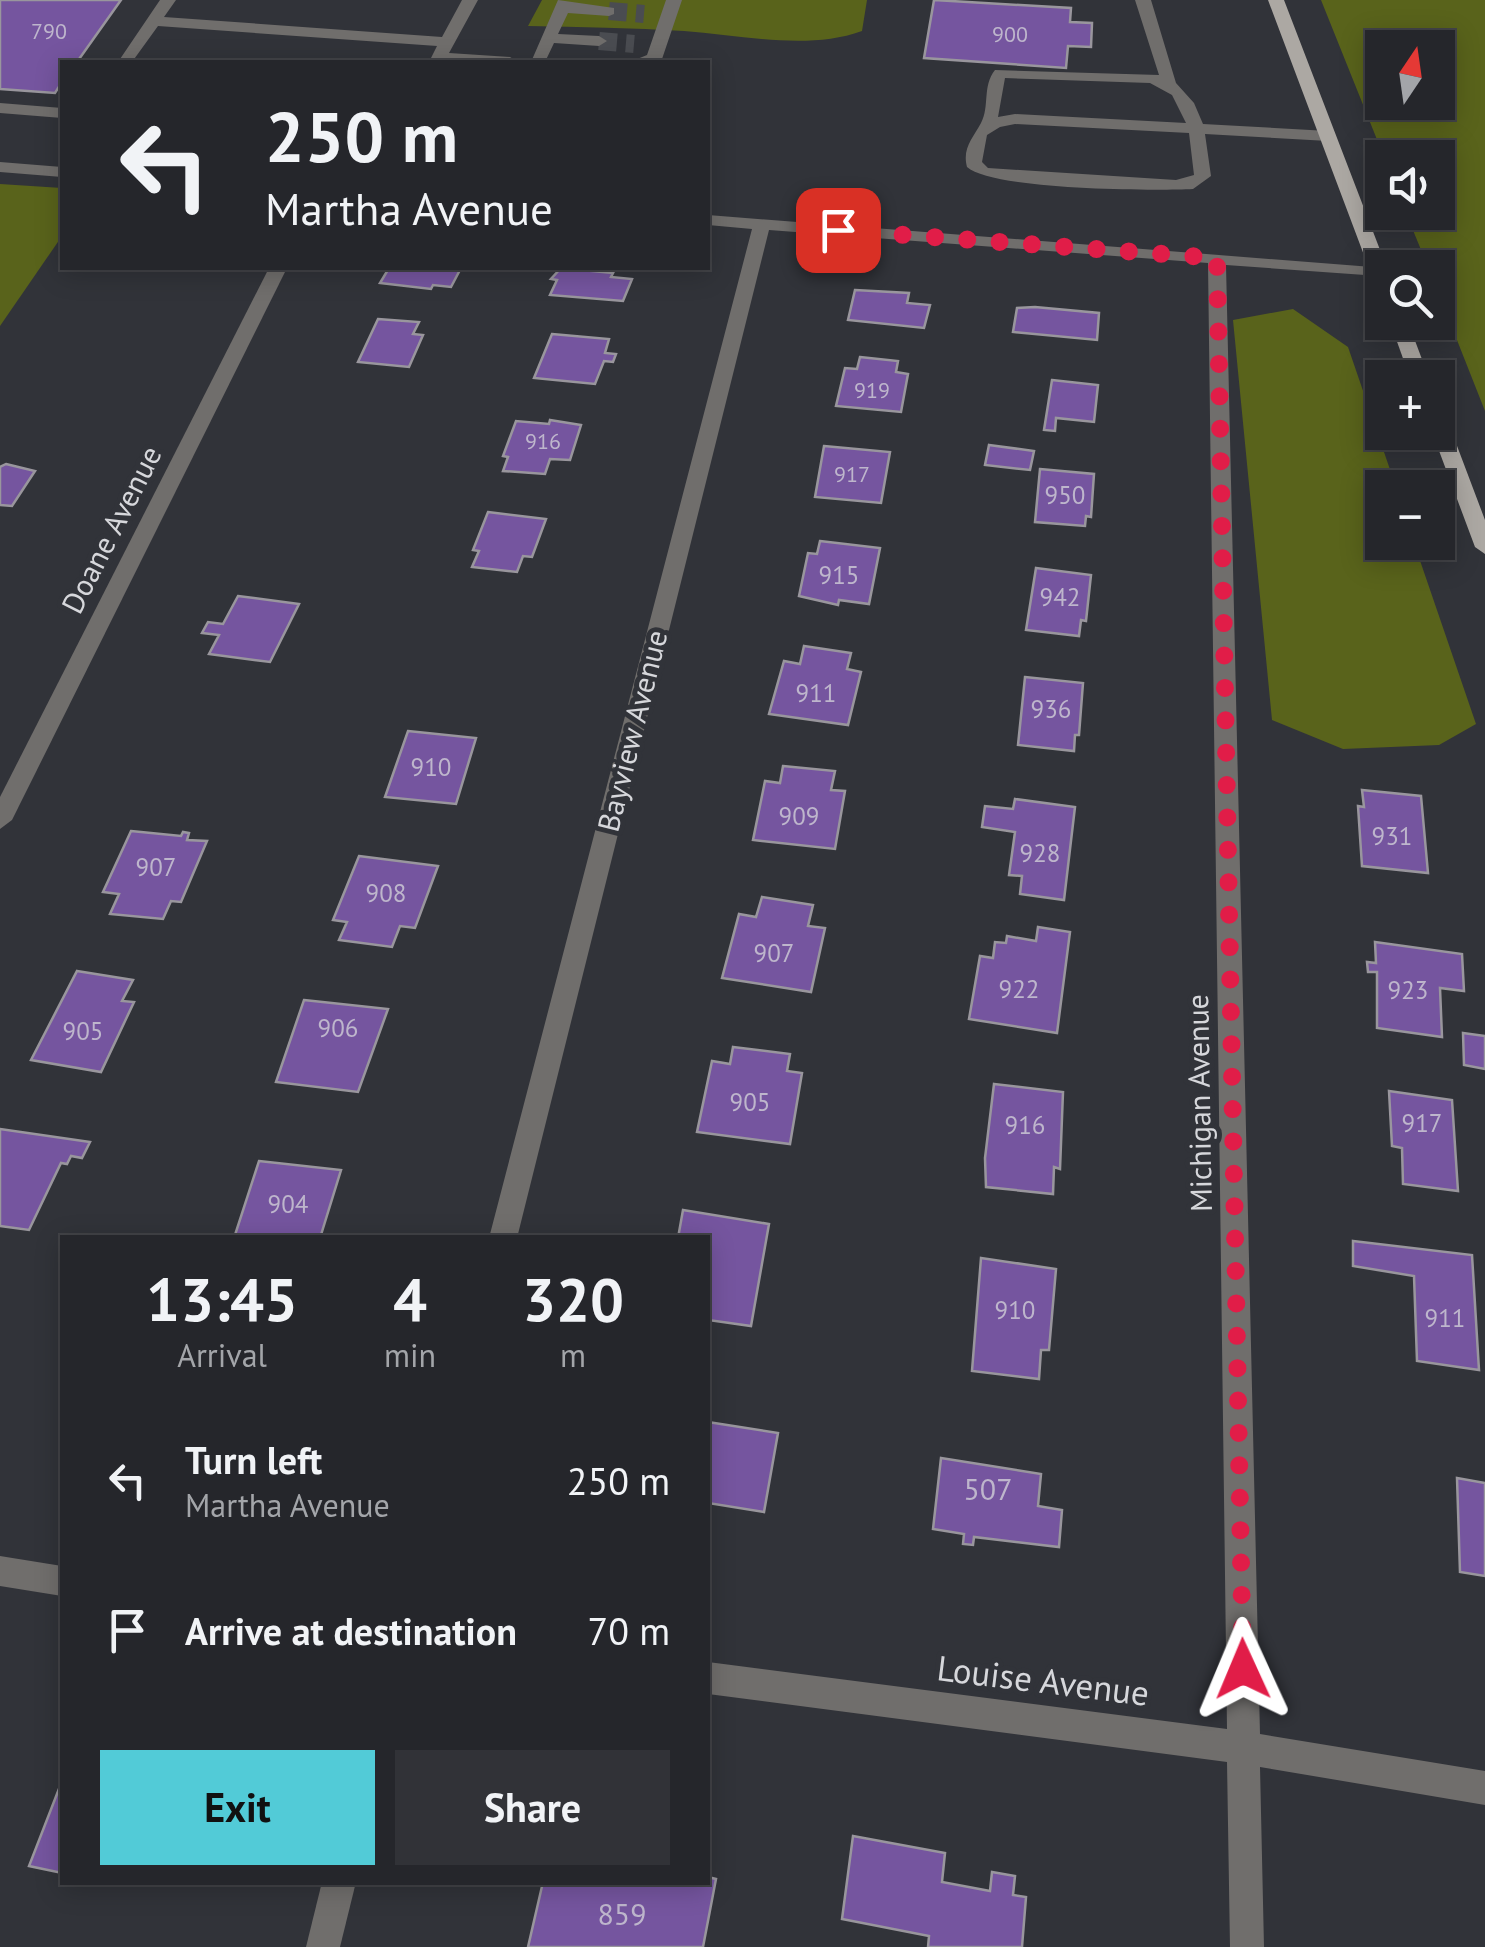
<!DOCTYPE html>
<meta charset="utf-8">
<style>
body{margin:0;font-family:"PT Sans",sans-serif;background:#313237;color:#f1f3f6;height:100vh;display:flex;flex-direction:column;font-size:38px;white-space:nowrap}
*{box-sizing:border-box;margin:0}
p{font-size:32px;color:#a3a5a9}
.icon{flex:none;width:55px;height:55px;fill:none;stroke:currentColor;stroke-width:2;stroke-linecap:round;stroke-linejoin:round}
.map{position:relative;flex:1;overflow:hidden}
.side{position:absolute;left:60px;top:1235px;width:650px;height:650px;display:flex;flex-direction:column;background:#25262b;border-radius:0px;box-shadow:0 5px 25px #0003,0 0 0 2px #424347}
.side>*{flex:none}
.guide{position:absolute;left:60px;top:60px;width:650px;height:210px;border-radius:0px;box-shadow:0 5px 25px #0003,0 0 0 2px #424347;background:#25262b;color:#f1f3f6;overflow:hidden}
.needle{width:65px;rotate:13deg}
.buttons{position:absolute;left:1365px;top:30px;display:grid;gap:20px}
.buttons a{display:grid;place-items:center;width:90px;height:90px;border-radius:0px;background:#25262b;box-shadow:0 5px 25px #0003,0 0 0 2px #424347;font-size:50px}
.pin{position:absolute;display:grid;place-items:center;width:85px;height:85px;color:#fff;margin:-42px;border-radius:20px;box-shadow:0 5px 15px #0006}
.me{position:absolute;width:110px;margin:-55px;rotate:359deg;stroke-linejoin:round;filter:drop-shadow(0 0 8px #0008)}
.turn{display:flex;align-items:center;gap:35px;height:210px;padding:0 40px;font-size:45px}
.turn .icon{width:130px;height:130px;stroke-width:2.5}
.turn b{display:block;font-size:70px;line-height:85px}
.eta{display:flex;justify-content:space-evenly;align-items:center;height:170px;text-align:center}
.eta b{font-size:60px;font-weight:700;line-height:70px}
.primary-button{display:flex;gap:20px;margin-top:auto;padding:20px 40px}
.primary-button a{flex:1;height:115px;border-radius:0px;background:#52cbd7;color:#111;font-size:40px;font-weight:700;line-height:115px;text-align:center}
.primary-button a+a{background:#313237;color:#f1f3f6}
ul{padding:0;list-style:none}
li{display:flex;align-items:center;gap:30px;height:150px;padding:0 40px}
li div{flex:1}
li b{display:block;font-size:38px}
li em{font-style:normal}
.map>svg:first-child{display:block}
.forest{fill:#59631b;fill-rule:evenodd}
.building{fill:#75559f;stroke:#99969d;stroke-width:2.5}
.lines{fill:none;stroke-linecap:round;stroke-linejoin:round}
.minor-tunnel{stroke:#4a4c51;stroke-width:18;stroke-dasharray:18 9;stroke-linecap:butt}
.minor{fill:#706e6c;fill-rule:evenodd}
.major{fill:#aca8a3;fill-rule:evenodd}
.route{stroke:#e11d48;stroke-width:18;stroke-dasharray:0 32.4}
.labels{text-anchor:middle;stroke-width:10;stroke-linejoin:round;paint-order:stroke}
.far-number-label{font-size:22px;fill:#beb6cc}
.number-label{font-size:25px;fill:#beb6cc}
.street-label{font-size:30px;fill:#d6d7db;stroke:#313339}
.near-number-label{font-size:30px;fill:#beb6cc}
.near-street-label{font-size:35px;fill:#d6d7db;stroke:#313339}
</style>
<div class="map">
<svg width="1485" height="1947" viewBox="0 0 1485 1947">
<rect width="100%" height="100%" fill="#313339"/>
<!-- forest -->
<g class="forest">
<path d="M542,0H867L862,31C807,51 741,35 684,31C632,28 580,27 528,26Z"/>
<path d="M1321,0H1485V411L1438,292V268L1428,267L1406,213L1438,212V158L1384,157ZM1382,48H1438V102H1382Z"/>
<polygon points="0,184 62,188 62,236 0,326"/>
<polygon points="1293,309 1348,347 1396,487 1382,488 1382,542 1414,543 1476,724 1439,745 1343,749 1272,720 1233,320"/>
</g>
<!-- building -->
<g class="building">
<polygon points="0,0 121,0 77,62 62,62 62,82 55,93 0,89"/>
<polygon points="934,0 1071,8 1070,22 1092,23 1091,47 1068,46 1066,68 924,58"/>
<polygon points="389,268 461,268 451,287 433,285 431,289 380,283"/>
<polygon points="561,268 613,273 611,277 632,279 623,301 550,295 557,280 551,279"/>
<polygon points="855,290 909,293 907,303 930,305 924,328 848,320"/>
<polygon points="1035,307 1099,313 1097,340 1013,332 1017,308"/>
<polygon points="378,319 419,322 413,334 423,335 409,367 358,362"/>
<polygon points="552,334 609,339 605,353 616,354 613,362 604,361 595,384 534,378"/>
<polygon points="860,357 898,361 896,372 908,374 901,412 836,406 845,368 857,369"/>
<polygon points="1052,380 1098,385 1094,422 1056,418 1055,431 1044,430"/>
<polygon points="550,420 581,425 570,460 550,459 545,474 503,471 508,457 503,456 516,421 549,424"/>
<polygon points="989,445 1034,451 1030,470 985,465"/>
<polygon points="824,446 890,452 881,503 815,497"/>
<polygon points="6,464 35,471 12,506 0,505 0,467"/>
<polygon points="1040,469 1094,474 1091,517 1086,516 1085,526 1035,522"/>
<polygon points="488,512 546,519 532,557 523,556 517,572 472,567 479,551 473,550"/>
<polygon points="820,541 880,548 869,604 839,600 838,605 799,596 808,553 817,554"/>
<polygon points="1036,568 1091,575 1086,621 1081,620 1079,636 1026,630"/>
<polygon points="238,596 299,604 270,662 209,654 219,635 202,633 208,622 223,624"/>
<polygon points="804,646 851,653 847,669 861,672 848,725 769,714 784,661 800,664"/>
<polygon points="1025,677 1083,683 1079,735 1075,735 1074,751 1018,745"/>
<polygon points="408,731 476,738 456,804 385,797"/>
<polygon points="783,766 835,771 831,790 845,791 835,849 753,840 765,781 780,783"/>
<polygon points="1362,790 1421,796 1428,873 1362,866 1358,806 1364,807"/>
<polygon points="1015,799 1075,807 1064,900 1020,894 1022,876 1009,875 1015,832 982,827 985,806 1013,809"/>
<polygon points="131,831 181,836 183,832 189,833 187,840 207,841 181,902 171,901 163,919 110,914 119,894 103,892"/>
<polygon points="359,856 438,866 415,928 400,926 392,947 339,940 347,922 333,920"/>
<polygon points="762,897 813,905 808,926 825,928 811,992 722,978 739,914 756,917"/>
<polygon points="1038,927 1070,932 1057,1033 969,1019 980,956 993,958 995,942 1006,943 1007,936 1036,941"/>
<polygon points="1375,942 1462,954 1464,991 1440,988 1442,1037 1377,1028 1377,972 1368,972 1367,962 1376,963"/>
<polygon points="77,971 133,980 122,1001 134,1002 101,1072 31,1060"/>
<polygon points="304,1000 388,1009 358,1092 276,1082"/>
<polygon points="1463,1033 1485,1036 1485,1069 1464,1065"/>
<polygon points="733,1047 790,1054 787,1071 802,1073 790,1144 697,1132 712,1061 730,1064"/>
<polygon points="994,1084 1063,1092 1060,1169 1054,1167 1053,1194 986,1187 985,1158"/>
<polygon points="1389,1091 1452,1100 1458,1191 1403,1184 1402,1148 1392,1146"/>
<polygon points="0,1129 90,1142 82,1158 71,1156 67,1164 61,1163 29,1230 0,1226"/>
<polygon points="259,1161 341,1170 320,1238 234,1238"/>
<polygon points="683,1210 769,1224 751,1326 708,1320 708,1238 678,1238"/>
<polygon points="1353,1241 1472,1255 1479,1370 1417,1361 1414,1276 1353,1266"/>
<polygon points="981,1258 1056,1269 1049,1350 1041,1350 1039,1379 972,1371"/>
<polygon points="708,1422 778,1433 764,1512 708,1503"/>
<polygon points="941,1458 1041,1474 1038,1506 1062,1510 1059,1547 974,1537 973,1545 963,1544 964,1534 933,1529"/>
<polygon points="1457,1478 1485,1483 1485,1576 1460,1572"/>
<polygon points="62,1781 62,1873 29,1866"/>
<polygon points="853,1836 945,1853 942,1882 990,1891 992,1872 1015,1876 1013,1895 1026,1897 1022,1947 928,1947 929,1936 842,1919"/>
<polygon points="708,1877 716,1879 703,1947 528,1947 543,1882 708,1882"/>
</g>
<g class="lines">
<!-- minor-tunnel -->
<g class="minor-tunnel">
<polyline points="609,11 644,14"/>
<polyline points="599,41 634,44"/>
</g>
<!-- minor -->
<g class="minor">
<polygon points="160,0 176,0 164,17 442,37 462,0 478,0 449,53 510,57 518,62 429,62 437,46 158,26 132,62 118,62"/>
<polygon points="558,0 614,8 614,14 609,16 568,13 558,34 599,36 607,41 599,46 554,43 545,62 531,62"/>
<polygon points="666,0 682,0 662,59 659,62 630,62 647,55"/>
<path d="M1135,0H1151L1176,83L1194,103L1203,124L1328,131L1336,136L1328,141L1205,134L1211,176L1193,189C1152,191 993,190 967,167C962,148 973,138 981,123C990,106 982,86 995,70L1159,75ZM1005,78L1150,83L1172,95L1186,123L1015,114L998,117ZM1015,124L1189,133L1194,175L1176,180L988,168L982,162L987,135L1000,127Z"/>
<polygon points="0,103 62,108 62,118 0,113"/>
<polygon points="0,162 62,167 62,177 0,172"/>
<polygon points="708,215 1385,268 1379,276 1226,265 1260,1734 1485,1771 1485,1805 1260,1767 1264,1947 1230,1947 1227,1762 708,1694 708,1662 1227,1729 1208,263 769,230 517,1238 489,1238 752,229 708,225"/>
<polygon points="269,268 287,268 12,820 0,829 0,797"/>
<polygon points="0,1556 62,1566 62,1596 0,1586"/>
<polygon points="322,1882 356,1882 340,1947 306,1947"/>
</g>
<!-- major -->
<g class="major">
<polygon points="1268,0 1284,0 1387,268 1382,268 1382,284 1373,279"/>
<polygon points="1390,322 1408,322 1429,378 1410,378"/>
<polygon points="1438,416 1448,422 1485,520 1485,554 1475,547 1432,432 1438,432"/>
</g>
</g>
<g class="lines">
<!-- route -->
<polyline class="route" points="838,230 1217,258 1243,1669"/>
</g>
<g class="labels">
<!-- far-number labels -->
<g class="far-number-label">
<text x="49" y="39">790</text>
<text x="1010" y="42">900</text>
<text x="872" y="398">919</text>
<text x="543" y="449">916</text>
<text x="852" y="482">917</text>
</g>
<!-- number labels -->
<g class="number-label">
<text x="1065" y="504">950</text>
<text x="839" y="584">915</text>
<text x="1060" y="606">942</text>
<text x="816" y="702">911</text>
<text x="1051" y="718">936</text>
<text x="431" y="776">910</text>
<text x="799" y="825">909</text>
<text x="1392" y="845">931</text>
<text x="1040" y="862">928</text>
<text x="156" y="876">907</text>
<text x="386" y="902">908</text>
<text x="774" y="962">907</text>
<text x="1019" y="998">922</text>
<text x="1408" y="999">923</text>
<text x="338" y="1037">906</text>
<text x="83" y="1040">905</text>
<text x="750" y="1111">905</text>
<text x="1422" y="1132">917</text>
<text x="1025" y="1134">916</text>
<text x="288" y="1213">904</text>
<text x="1015" y="1319">910</text>
<text x="1445" y="1327">911</text>
</g>
<!-- street labels -->
<g class="street-label">
<text transform="translate(112 530) rotate(-63)" y="10">Doane Avenue</text>
<text transform="translate(633 731) rotate(-76)" y="10">Bayview Avenue</text>
<text transform="translate(1200 1103) rotate(-91)" y="10">Michigan Avenue</text>
</g>
<!-- near-number labels -->
<g class="near-number-label">
<text x="988" y="1500">507</text>
<text x="622" y="1925">859</text>
</g>
<!-- near-street labels -->
<g class="near-street-label">
<text transform="translate(1043 1681) rotate(7)" y="12">Louise Avenue</text>
</g>
</g>
</svg>
<div class="buttons">
<a><svg class="needle" viewBox="-14 -14 28 28"><path d="M0-13l5 13h-10z" fill="#e53935"/><path d="M0 13l5-13h-10z" fill="#a3a5a9"/></svg></a>
<a><svg class="icon" aria-label="sound" viewBox="0 0 24 24"><path d="M4 9h4l5-4v14l-5-4H4zM17 9q2 3 0 6"/></svg></a>
<a><svg class="icon" aria-label="search" viewBox="0 0 24 24"><circle cx="10" cy="10" r="6"/><path d="M15 15l6 6"/></svg></a>
<a>+</a>
<a>−</a>
</div>
<div class="pin" style="left:838px;top:230px;background:#d93025"><svg class="icon" aria-label="arrive" viewBox="0 0 24 24"><path d="M6 21V4h12l-3 4 3 4H6"/></svg></div>
<svg class="me" style="left:1243px;top:1669px" viewBox="-20 -20 40 40"><path d="M0-17L14 15 0 8-14 15z" fill="#e11d48" stroke="#fff" stroke-width="4"/></svg>
<div class="guide">
<div class="turn"><svg class="icon" aria-label="left" viewBox="0 0 24 24"><path d="M17 20v-9H6M10 6l-5 5 5 5"/></svg><div><b>250 m</b>Martha Avenue</div></div>
</div>
<section class="side">
<div class="eta">
<div><b>13:45</b><p>Arrival</p></div>
<div><b>4</b><p>min</p></div>
<div><b>320</b><p>m</p></div>
</div>
<ul>
<li><svg class="icon" aria-label="left" viewBox="0 0 24 24"><path d="M17 20v-9H6M10 6l-5 5 5 5"/></svg><div><b>Turn left</b><p>Martha Avenue</p></div><em>250 m</em></li>
<li><svg class="icon" aria-label="arrive" viewBox="0 0 24 24"><path d="M6 21V4h12l-3 4 3 4H6"/></svg><div><b>Arrive at destination</b></div><em>70 m</em></li>
</ul>
<div class="primary-button"><a>Exit</a><a>Share</a></div>
</section>
</div>
